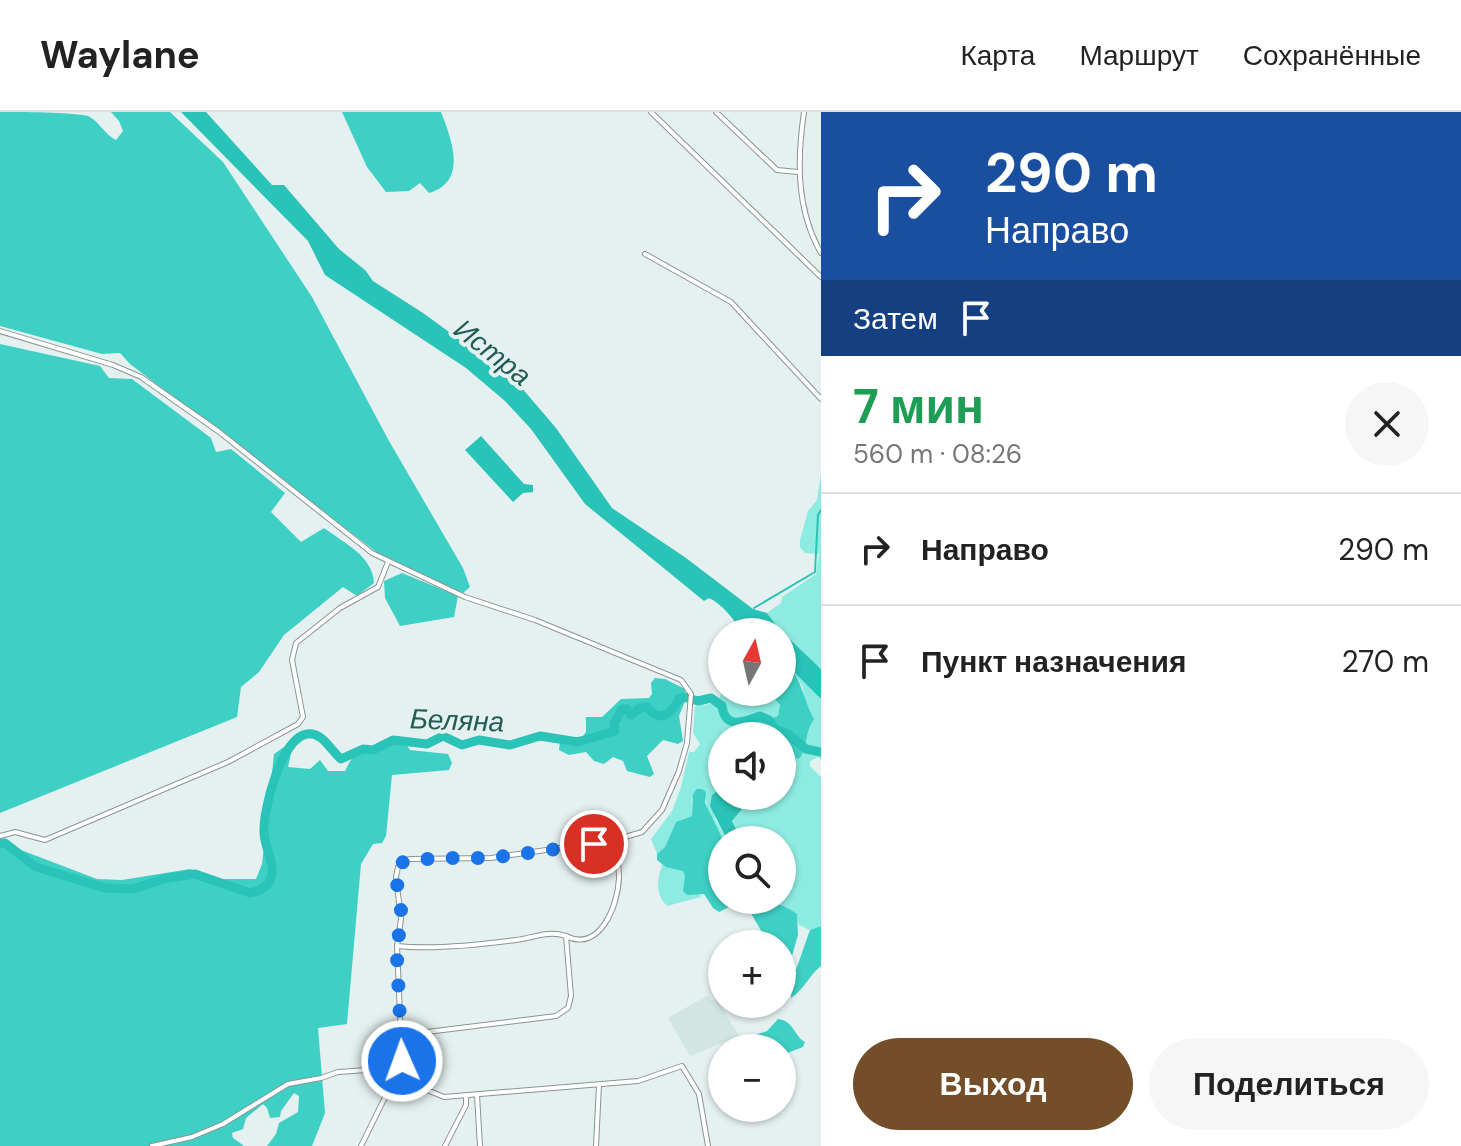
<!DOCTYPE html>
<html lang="ru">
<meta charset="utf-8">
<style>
body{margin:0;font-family:"DM Sans",sans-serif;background:#f6f6f6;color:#222;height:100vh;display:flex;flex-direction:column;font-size:30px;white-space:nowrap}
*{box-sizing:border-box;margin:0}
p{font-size:26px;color:#767676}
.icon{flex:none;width:44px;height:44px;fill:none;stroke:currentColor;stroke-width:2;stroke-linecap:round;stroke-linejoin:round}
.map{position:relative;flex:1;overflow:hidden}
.drawer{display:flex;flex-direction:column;background:#fff;width:640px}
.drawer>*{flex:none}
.guide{background:#1a4fa0;color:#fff;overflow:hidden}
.needle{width:52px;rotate:8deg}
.fabs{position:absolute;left:708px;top:506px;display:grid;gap:16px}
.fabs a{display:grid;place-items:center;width:88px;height:88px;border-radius:50%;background:#fff;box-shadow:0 2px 6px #0004;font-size:40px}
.pin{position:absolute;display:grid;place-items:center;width:68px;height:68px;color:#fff;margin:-34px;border:4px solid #fff;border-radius:50%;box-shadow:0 2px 8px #0007}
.me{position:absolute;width:88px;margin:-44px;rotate:358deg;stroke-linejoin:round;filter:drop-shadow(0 0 6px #0008)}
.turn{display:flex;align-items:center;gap:28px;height:168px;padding:0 32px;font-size:36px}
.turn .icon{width:104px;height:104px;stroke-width:2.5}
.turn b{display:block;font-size:56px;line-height:68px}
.then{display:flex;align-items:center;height:76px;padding:0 32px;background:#0003;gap:16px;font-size:30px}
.round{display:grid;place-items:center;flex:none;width:84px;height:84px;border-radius:42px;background:#f6f6f6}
.summary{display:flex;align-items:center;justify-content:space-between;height:136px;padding:0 32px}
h1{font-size:48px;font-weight:700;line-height:60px;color:#1e9e55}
.action{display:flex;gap:16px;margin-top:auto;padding:16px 32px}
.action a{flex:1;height:92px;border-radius:48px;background:#734e29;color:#fff;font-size:32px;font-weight:700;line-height:92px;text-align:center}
.action a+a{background:#f6f6f6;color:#222}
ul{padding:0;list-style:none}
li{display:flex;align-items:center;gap:24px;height:112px;padding:0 32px;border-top:2px solid #e0e0e0}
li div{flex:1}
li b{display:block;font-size:30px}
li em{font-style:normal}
header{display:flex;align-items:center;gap:48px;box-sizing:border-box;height:112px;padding:0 40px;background:#fff;border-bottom:2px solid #e0e0e0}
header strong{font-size:38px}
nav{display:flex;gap:44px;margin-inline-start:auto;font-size:28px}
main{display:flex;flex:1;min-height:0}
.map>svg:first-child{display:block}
.built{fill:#d1e6e3}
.green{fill:#8debe1}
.forest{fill:#3ed0c4}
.water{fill:#29c3b7}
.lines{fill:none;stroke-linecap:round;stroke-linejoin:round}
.stream{stroke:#29c3b7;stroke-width:2}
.river{stroke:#29c3b7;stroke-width:9}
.street-casing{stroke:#899493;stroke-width:6}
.street{stroke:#fff;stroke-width:4}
.route{stroke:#1a73e8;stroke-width:14;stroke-dasharray:0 25.2}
.labels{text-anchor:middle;stroke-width:8;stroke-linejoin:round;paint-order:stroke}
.water-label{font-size:28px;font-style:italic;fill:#225c56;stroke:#e5f1f0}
</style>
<header>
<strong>Waylane</strong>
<nav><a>Карта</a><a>Маршрут</a><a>Сохранённые</a></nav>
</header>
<main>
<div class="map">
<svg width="821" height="1034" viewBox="0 0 821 1034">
<rect width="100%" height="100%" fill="#e5f1f0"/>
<!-- built -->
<polygon class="built" points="708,883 711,888 718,889 739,924 690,944 668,906"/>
<!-- green -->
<g class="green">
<polygon points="821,362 821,557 779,517 767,501 781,491 782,485 816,462 819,442 805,441 800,435 800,428 808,399 817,388"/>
<path d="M790,553L821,587V647L818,645L810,649V654L821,665V814L810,818L799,813C795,794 777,792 761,788H782V778L790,774L789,764L782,760V728H742L732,708L742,697L739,684H782V641L800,646C809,633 806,618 811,603L804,587L803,576Z"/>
<path d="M722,580H769L780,593L778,604L754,616L751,624H722V675L712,683L715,707L727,728H723C716,715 705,700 706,686L692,687V704L676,710L665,735L657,742L651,727L672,699L681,675L689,640H694L700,632L693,621L695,594L717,591Z"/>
<path d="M665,744L714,778L700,782L701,785L667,794C652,778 659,763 665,744Z"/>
</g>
<!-- forest -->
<g class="forest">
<path d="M0,0C22,0 70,0 88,4C99,9 104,22 116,28L123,19L119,9L111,0H170L223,50L312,185L389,329L463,456L470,475L463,481L383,445L130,252L120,241L102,242L0,214Z"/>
<path d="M342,0H441C452,28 468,70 429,81L420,71L409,79L386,80L367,55Z"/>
<path d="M0,232L100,254L109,266L132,267L211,326L216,340L231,337L285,381L271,400L301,430L324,416C344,431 373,444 374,471L357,484L343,475L284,523L259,560L241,575L237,605L0,701Z"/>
<polygon points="402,461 458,484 454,505 400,514 385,486 384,469"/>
<path d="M782,548C801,560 803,588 814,607C804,620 809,633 800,646L795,647L782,641V624H751L754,616L750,612L752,602L769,603L773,606L778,604L780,593L769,580H782Z"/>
<polygon points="655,566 665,567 685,577 685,589 679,604 683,629 678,632 663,628 647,644 654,662 650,665 627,659 623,649 613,645 604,652 594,649 586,640 569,643 559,638 560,628 583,624 586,620 586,605 602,605 621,587 649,586 652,582 651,571"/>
<polygon points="401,625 410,638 448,642 452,651 449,658 392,663 386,724 382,731 373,732 361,752 347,912 318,916 325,1001 312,1034 267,1034 276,1022 279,1011 298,1000 299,984 294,981 281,999 280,1005 270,1006 267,996 263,992 246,1006 243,1017 232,1021 233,1026 244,1034 0,1034 0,730 97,767 122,768 190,757 220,767 256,767 262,752 274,642 294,628 288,655 310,657 320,648 328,659 345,659 355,640"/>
<path d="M697,677H702L706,680L705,691L723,728L722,788C749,788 775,785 797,802L798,823L782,879V832H769L743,788L719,800L713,796L704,782L687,783L683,779L685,764L683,759L666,755L657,748V742L665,735L676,710L692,704L693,682Z"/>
<path d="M821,814V854C808,864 805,877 791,886L792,869L810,818Z"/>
<path d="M778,907C794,909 794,924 805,930L803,935L782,943V936H729L746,926L767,919Z"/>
</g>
<!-- water -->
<g class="water">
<path d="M181,0H206L272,73H284L339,137L365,158L373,169L423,201L515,268L556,316L612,396L686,446L753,497L767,501L779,517L821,557V587L782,548V520H739C738,509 719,490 709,486L704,489L585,392L531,317L505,289L466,256L325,163L308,129Z"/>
<polygon points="481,324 524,372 533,373 533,380 523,381 513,390 465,338"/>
<polygon points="722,675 722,684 739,684 742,697 732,709 742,728 727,728 710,694 712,683"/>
</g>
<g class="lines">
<!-- stream -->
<polyline class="stream" points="754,496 815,460 818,403 821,398"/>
<!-- river -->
<path class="river" d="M0,731H5L36,755L105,776L133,777L163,767L195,762L250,781C261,779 270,774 272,762C274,749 264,734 264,720C263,698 281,626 307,622C323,620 330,638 341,647L363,637L373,638L393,628L427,632L443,624L462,633L479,628L510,633L540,624L578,630L615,619L614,611L622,597H627L631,603L641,595H647C661,612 671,602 679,587L684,585L698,589L711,586L722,594C725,617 742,611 760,604L769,608L775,617L788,622L806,637L821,640"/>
<!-- street casing -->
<g class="street-casing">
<g id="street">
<polyline points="651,0 821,165"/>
<polyline points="716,0 777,58 798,60"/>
<path d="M804,0C797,48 796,97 821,141"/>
<polyline points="645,142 731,190 821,287"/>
<path d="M0,219L113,253L141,265L218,319L372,441L465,485L535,508L681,568L691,582L687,631L679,659L662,698L642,720L615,728L491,746L409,747L398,755L396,765L401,807L397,834C435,838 479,833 516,828C533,826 548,818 566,824L571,884L568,896L556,904L427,920L402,949"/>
<polyline points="0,724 15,720 45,728 228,650 298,612 303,605 292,548 296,531 340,496 378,475 388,450"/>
<path d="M566,824C600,841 618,793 619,766C619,753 616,740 615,728"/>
<polyline points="390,957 395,965 444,985 638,969 682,954 699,982 708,1034"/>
<polyline points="477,983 480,1034"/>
<polyline points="152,1034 192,1025 223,1012 288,972 321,966 338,960 396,956 402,949 397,834"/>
<polyline points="361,1034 395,965"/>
<polyline points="445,1034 466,993 466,984"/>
<polyline points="596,1034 599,973"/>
</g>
</g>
<!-- street -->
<use href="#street" class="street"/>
</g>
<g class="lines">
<!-- route -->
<polyline class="route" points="402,949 397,845 401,798 396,765 396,759 403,750 435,746 491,746 594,732"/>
</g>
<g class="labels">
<!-- water labels -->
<g class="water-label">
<text transform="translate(493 240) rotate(38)" y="10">Истра</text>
<text transform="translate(457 608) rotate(2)" y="10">Беляна</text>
</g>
</g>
</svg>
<div class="fabs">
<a><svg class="needle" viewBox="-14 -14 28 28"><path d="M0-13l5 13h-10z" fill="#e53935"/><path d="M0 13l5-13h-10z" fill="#767676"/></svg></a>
<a><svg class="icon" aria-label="sound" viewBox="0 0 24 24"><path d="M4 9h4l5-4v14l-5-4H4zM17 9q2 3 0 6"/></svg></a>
<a><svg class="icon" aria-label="search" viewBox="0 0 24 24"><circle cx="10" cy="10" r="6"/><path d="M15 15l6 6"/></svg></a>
<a>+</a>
<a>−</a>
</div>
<div class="pin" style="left:594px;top:732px;background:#d93025"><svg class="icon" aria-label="arrive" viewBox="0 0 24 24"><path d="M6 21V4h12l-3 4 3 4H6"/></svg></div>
<svg class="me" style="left:402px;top:949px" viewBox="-20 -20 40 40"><circle r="17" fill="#1a73e8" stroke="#fff" stroke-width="3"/><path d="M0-11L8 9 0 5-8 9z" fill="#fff"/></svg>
</div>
<section class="drawer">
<div class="guide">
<div class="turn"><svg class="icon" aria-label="right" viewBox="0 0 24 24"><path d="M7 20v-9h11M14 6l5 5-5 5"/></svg><div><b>290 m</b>Направо</div></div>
<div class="then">Затем<svg class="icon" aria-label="arrive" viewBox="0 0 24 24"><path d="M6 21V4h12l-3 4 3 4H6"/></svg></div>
</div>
<div class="summary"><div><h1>7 мин</h1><p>560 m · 08:26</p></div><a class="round"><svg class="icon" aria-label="close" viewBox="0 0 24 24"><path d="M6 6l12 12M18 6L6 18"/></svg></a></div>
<ul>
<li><svg class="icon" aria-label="right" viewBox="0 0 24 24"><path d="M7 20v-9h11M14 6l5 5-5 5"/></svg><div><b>Направо</b></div><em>290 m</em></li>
<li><svg class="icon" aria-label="arrive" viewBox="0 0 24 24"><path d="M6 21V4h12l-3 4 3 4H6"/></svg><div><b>Пункт назначения</b></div><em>270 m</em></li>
</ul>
<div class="action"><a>Выход</a><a>Поделиться</a></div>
</section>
</main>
